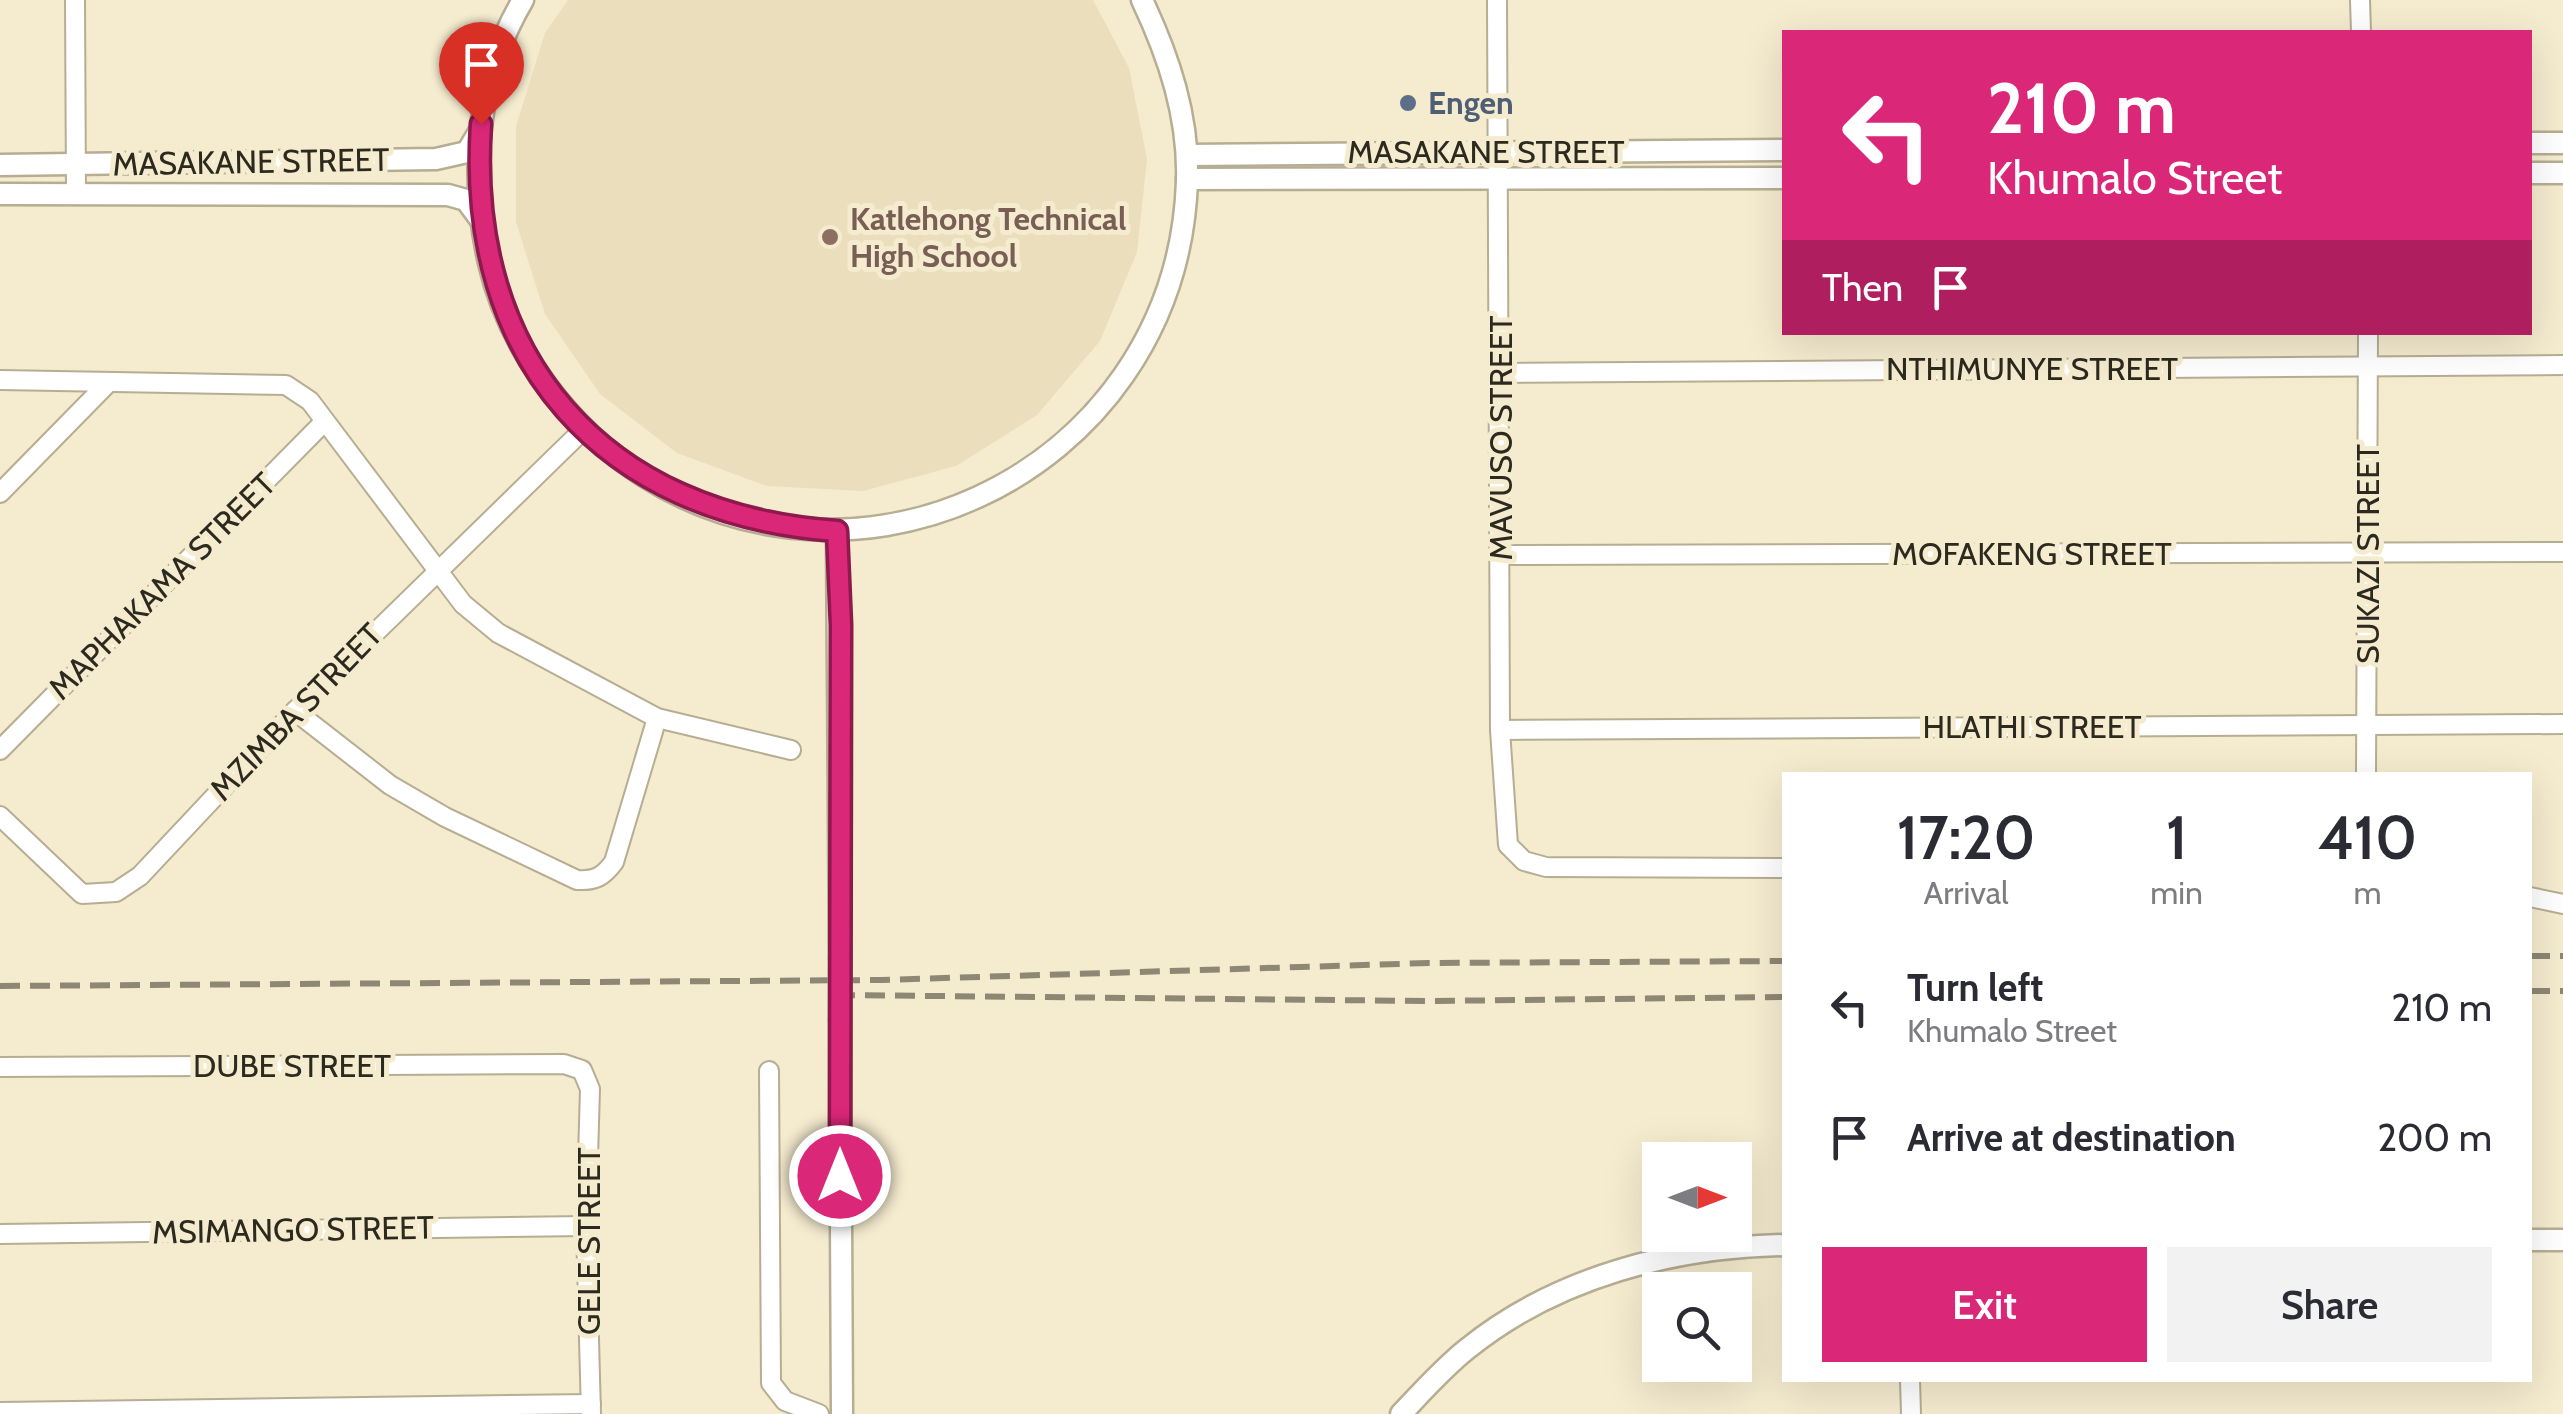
<!DOCTYPE html>
<style>
body{margin:0;font-family:Cabin,sans-serif;background:#f2f2f3;color:#2b2b33;height:100vh;display:flex;flex-direction:column;font-size:38px;white-space:nowrap}
*{box-sizing:border-box;margin:0}
p{font-size:32px;color:#7c7c81}
.icon{flex:none;width:55px;height:55px;fill:none;stroke:currentColor;stroke-width:2;stroke-linecap:round;stroke-linejoin:round}
.map{position:relative;flex:1;overflow:hidden}
.side{position:absolute;left:1782px;top:772px;width:750px;height:610px;display:flex;flex-direction:column;background:#fff;border-radius:0px;box-shadow:0 10px 40px #0002}
.side>*{flex:none}
.hud{position:absolute;left:1782px;top:30px;width:750px;height:305px;border-radius:0px;box-shadow:0 10px 40px #0002;background:#db2777;color:#fff;overflow:hidden}
.needle{width:65px;rotate:90deg}
.buttons{position:absolute;left:1642px;top:1142px;display:grid;gap:20px}
.buttons a{display:grid;place-items:center;width:110px;height:110px;border-radius:0px;background:#fff;box-shadow:0 10px 40px #0002;font-size:50px}
.pin{position:absolute;display:grid;place-items:center;width:85px;height:85px;color:#fff;margin:-102px -42px;border-radius:50% 50% 50% 0;rotate:-45deg;box-shadow:0 0 10px #0007}
.pin .icon{rotate:45deg}
.me{position:absolute;width:110px;margin:-55px;rotate:0deg;stroke-linejoin:round;filter:drop-shadow(0 0 8px #0008)}
.turn{display:flex;align-items:center;gap:35px;height:210px;padding:0 40px;font-size:45px}
.turn .icon{width:130px;height:130px;stroke-width:2.5}
.turn b{display:block;font-size:70px;line-height:85px}
.then{display:flex;align-items:center;height:95px;padding:0 40px;background:#0003;gap:20px;font-size:38px}
.eta{display:flex;justify-content:space-evenly;align-items:center;height:170px;text-align:center}
.eta b{font-size:60px;font-weight:600;line-height:70px}
.cta{display:flex;gap:20px;margin-top:auto;padding:20px 40px}
.cta a{flex:1;height:115px;border-radius:0px;background:#db2777;color:#fff;font-size:40px;font-weight:600;line-height:115px;text-align:center}
.cta a+a{background:#f2f2f3;color:#2b2b33}
ul{padding:0;list-style:none}
li{display:flex;align-items:center;gap:30px;height:130px;padding:0 40px}
li div{flex:1}
li b{display:block;font-size:38px}
li em{font-style:normal}
.map>svg:first-child{display:block}
.built{fill:#ebdebc}
.lines{fill:none;stroke-linecap:round;stroke-linejoin:round}
.minor-casing{stroke:#b6ad93;stroke-width:22}
.tertiary-casing{stroke:#b6ad93;stroke-width:25}
.minor{stroke:#fff;stroke-width:18}
.tertiary{stroke:#fff;stroke-width:20}
.rail{stroke:#8d8774;stroke-width:6;stroke-dasharray:20 10;stroke-linecap:butt}
.tertiary-bridge-casing{stroke:#b6ad93;stroke-width:25;stroke-linecap:butt}
.tertiary-bridge{stroke:#fff;stroke-width:20}
.route-casing{stroke:#8e194d;stroke-width:25}
.route{stroke:#db2777;stroke-width:18}
.service-dot{fill:#5c6f8a;stroke:#f5ebcf;stroke-width:4}
.education-dot{fill:#8d6e63;stroke:#f5ebcf;stroke-width:4}
.labels{text-anchor:middle;stroke-width:10;stroke-linejoin:round;paint-order:stroke}
.service-label{font-size:32px;font-weight:bold;fill:#4e5e75;stroke:#f5ebcf;text-anchor:start}
.street-label{font-size:32px;fill:#2c291e;stroke:#f5ebcf}
.education-label{font-size:32px;font-weight:bold;fill:#785e54;stroke:#f5ebcf;text-anchor:start}
</style>
<div class="map">
<svg width="2563" height="1414" viewBox="0 0 2563 1414">
<rect width="100%" height="100%" fill="#f5ebcf"/>
<!-- built -->
<polygon class="built" points="568,0 1093,0 1129,68 1147,159 1137,252 1100,341 1037,415 956,466 863,491 767,486 677,453 600,394 545,314 516,222 516,126 545,33"/>
<g class="lines">
<!-- minor casing -->
<g class="minor-casing">
<g id="minor">
<polyline points="75,0 76,195"/>
<polyline points="1497,0 1500,730 1508,845 1524,861 1546,867 1785,868"/>
<polyline points="2360,0 2361,32"/>
<polyline points="1500,373 2563,365"/>
<polyline points="0,380 286,385 310,401 463,604 498,633 657,718 791,750"/>
<polyline points="0,493 107,384"/>
<polyline points="1501,555 2563,552"/>
<path d="M295,711L390,785L445,817L577,880C595,881 603,877 614,862L657,718"/>
<polyline points="1500,730 2563,724"/>
<polyline points="0,750 324,422"/>
<polyline points="2366,775 2368,332"/>
<polyline points="0,816 82,894 116,892 140,876 295,711 584,429"/>
<polyline points="2530,897 2563,904"/>
<polyline points="0,1067 564,1064 582,1070 590,1089 586,1226 591,1414"/>
<polyline points="769,1071 771,1383 785,1401 819,1414"/>
<polyline points="0,1234 586,1226"/>
<polyline points="1910,1380 1911,1414"/>
<polyline points="0,1412 591,1404"/>
</g>
</g>
<!-- tertiary casing -->
<g class="tertiary-casing">
<g id="tertiary">
<path d="M523,0C476,79 469,175 489,263C505,333 548,399 603,446C833,638 1177,479 1187,181C1189,117 1169,57 1142,0"/>
<polyline points="2530,143 2563,143"/>
<polyline points="1187,155 1785,150"/>
<polyline points="0,165 436,159 467,152 479,132"/>
<polyline points="2530,173 2563,173"/>
<polyline points="1187,179 1785,178"/>
<polyline points="0,194 448,195 466,200 480,219"/>
<polyline points="837,531 840,957"/>
<polyline points="840,1021 842,1414"/>
<polyline points="2530,1240 2563,1240"/>
<path d="M1401,1414C1422,1392 1443,1368 1467,1349C1556,1277 1673,1247 1785,1245"/>
</g>
</g>
<!-- minor -->
<use href="#minor" class="minor"/>
<!-- tertiary -->
<use href="#tertiary" class="tertiary"/>
<!-- rail -->
<g class="rail">
<polyline points="2530,956 2563,956"/>
<polyline points="0,986 881,980 1429,963 1785,961"/>
<polyline points="2530,991 2563,991"/>
<polyline points="835,995 1430,1001 1785,997"/>
</g>
<!-- tertiary-bridge casing -->
<g class="tertiary-bridge-casing">
<polyline id="tertiary-bridge" points="840,957 840,1021"/>
</g>
<!-- tertiary-bridge -->
<use href="#tertiary-bridge" class="tertiary-bridge"/>
</g>
<g class="lines">
<!-- route casing -->
<g class="route-casing">
<path id="route" d="M481,124C465,359 603,515 837,531L841,625L840,1176"/>
</g>
<!-- route -->
<use href="#route" class="route"/>
</g>
<!-- markers -->
<circle class="service-dot" cx="1408" cy="103" r="10"/>
<circle class="education-dot" cx="830" cy="237" r="10"/>
<g class="labels">
<!-- service labels -->
<g class="service-label">
<text x="1428" y="114">Engen</text>
</g>
<!-- street labels -->
<g class="street-label">
<text x="1486" y="163">MASAKANE STREET</text>
<text transform="translate(251 162) rotate(-1)" y="11">MASAKANE STREET</text>
<text x="2032" y="380">NTHIMUNYE STREET</text>
<text transform="translate(1501 438) rotate(-90)" y="11">MAVUSO STREET</text>
<text x="2032" y="565">MOFAKENG STREET</text>
<text transform="translate(2368 554) rotate(-90)" y="11">SUKAZI STREET</text>
<text transform="translate(162 586) rotate(-45)" y="11">MAPHAKAMA STREET</text>
<text transform="translate(296 712) rotate(-46)" y="11">MZIMBA STREET</text>
<text x="2032" y="738">HLATHI STREET</text>
<text x="292" y="1077">DUBE STREET</text>
<text transform="translate(293 1230) rotate(-1)" y="11">MSIMANGO STREET</text>
<text transform="translate(589 1241) rotate(-90)" y="11">GELE STREET</text>
</g>
<!-- education labels -->
<g class="education-label">
<text x="850" y="230">Katlehong Technical<tspan x="850" dy="37">High School</tspan></text>
</g>
</g>
</svg>
<div class="buttons">
<a><svg class="needle" viewBox="-14 -14 28 28"><path d="M0-13l5 13h-10z" fill="#e53935"/><path d="M0 13l5-13h-10z" fill="#7c7c81"/></svg></a>
<a><svg class="icon" aria-label="search" viewBox="0 0 24 24"><circle cx="10" cy="10" r="6"/><path d="M15 15l6 6"/></svg></a>
</div>
<div class="pin" style="left:481px;top:124px;background:#d93025"><svg class="icon" aria-label="arrive" viewBox="0 0 24 24"><path d="M6 21V4h12l-3 4 3 4H6"/></svg></div>
<svg class="me" style="left:840px;top:1176px" viewBox="-20 -20 40 40"><circle r="17" fill="#db2777" stroke="#fff" stroke-width="3"/><path d="M0-11L8 9 0 5-8 9z" fill="#fff"/></svg>
<div class="hud">
<div class="turn"><svg class="icon" aria-label="left" viewBox="0 0 24 24"><path d="M17 20v-9H6M10 6l-5 5 5 5"/></svg><div><b>210 m</b>Khumalo Street</div></div>
<div class="then">Then<svg class="icon" aria-label="arrive" viewBox="0 0 24 24"><path d="M6 21V4h12l-3 4 3 4H6"/></svg></div>
</div>
<section class="side">
<div class="eta">
<div><b>17:20</b><p>Arrival</p></div>
<div><b>1</b><p>min</p></div>
<div><b>410</b><p>m</p></div>
</div>
<ul>
<li><svg class="icon" aria-label="left" viewBox="0 0 24 24"><path d="M17 20v-9H6M10 6l-5 5 5 5"/></svg><div><b>Turn left</b><p>Khumalo Street</p></div><em>210 m</em></li>
<li><svg class="icon" aria-label="arrive" viewBox="0 0 24 24"><path d="M6 21V4h12l-3 4 3 4H6"/></svg><div><b>Arrive at destination</b></div><em>200 m</em></li>
</ul>
<div class="cta"><a>Exit</a><a>Share</a></div>
</section>
</div>
